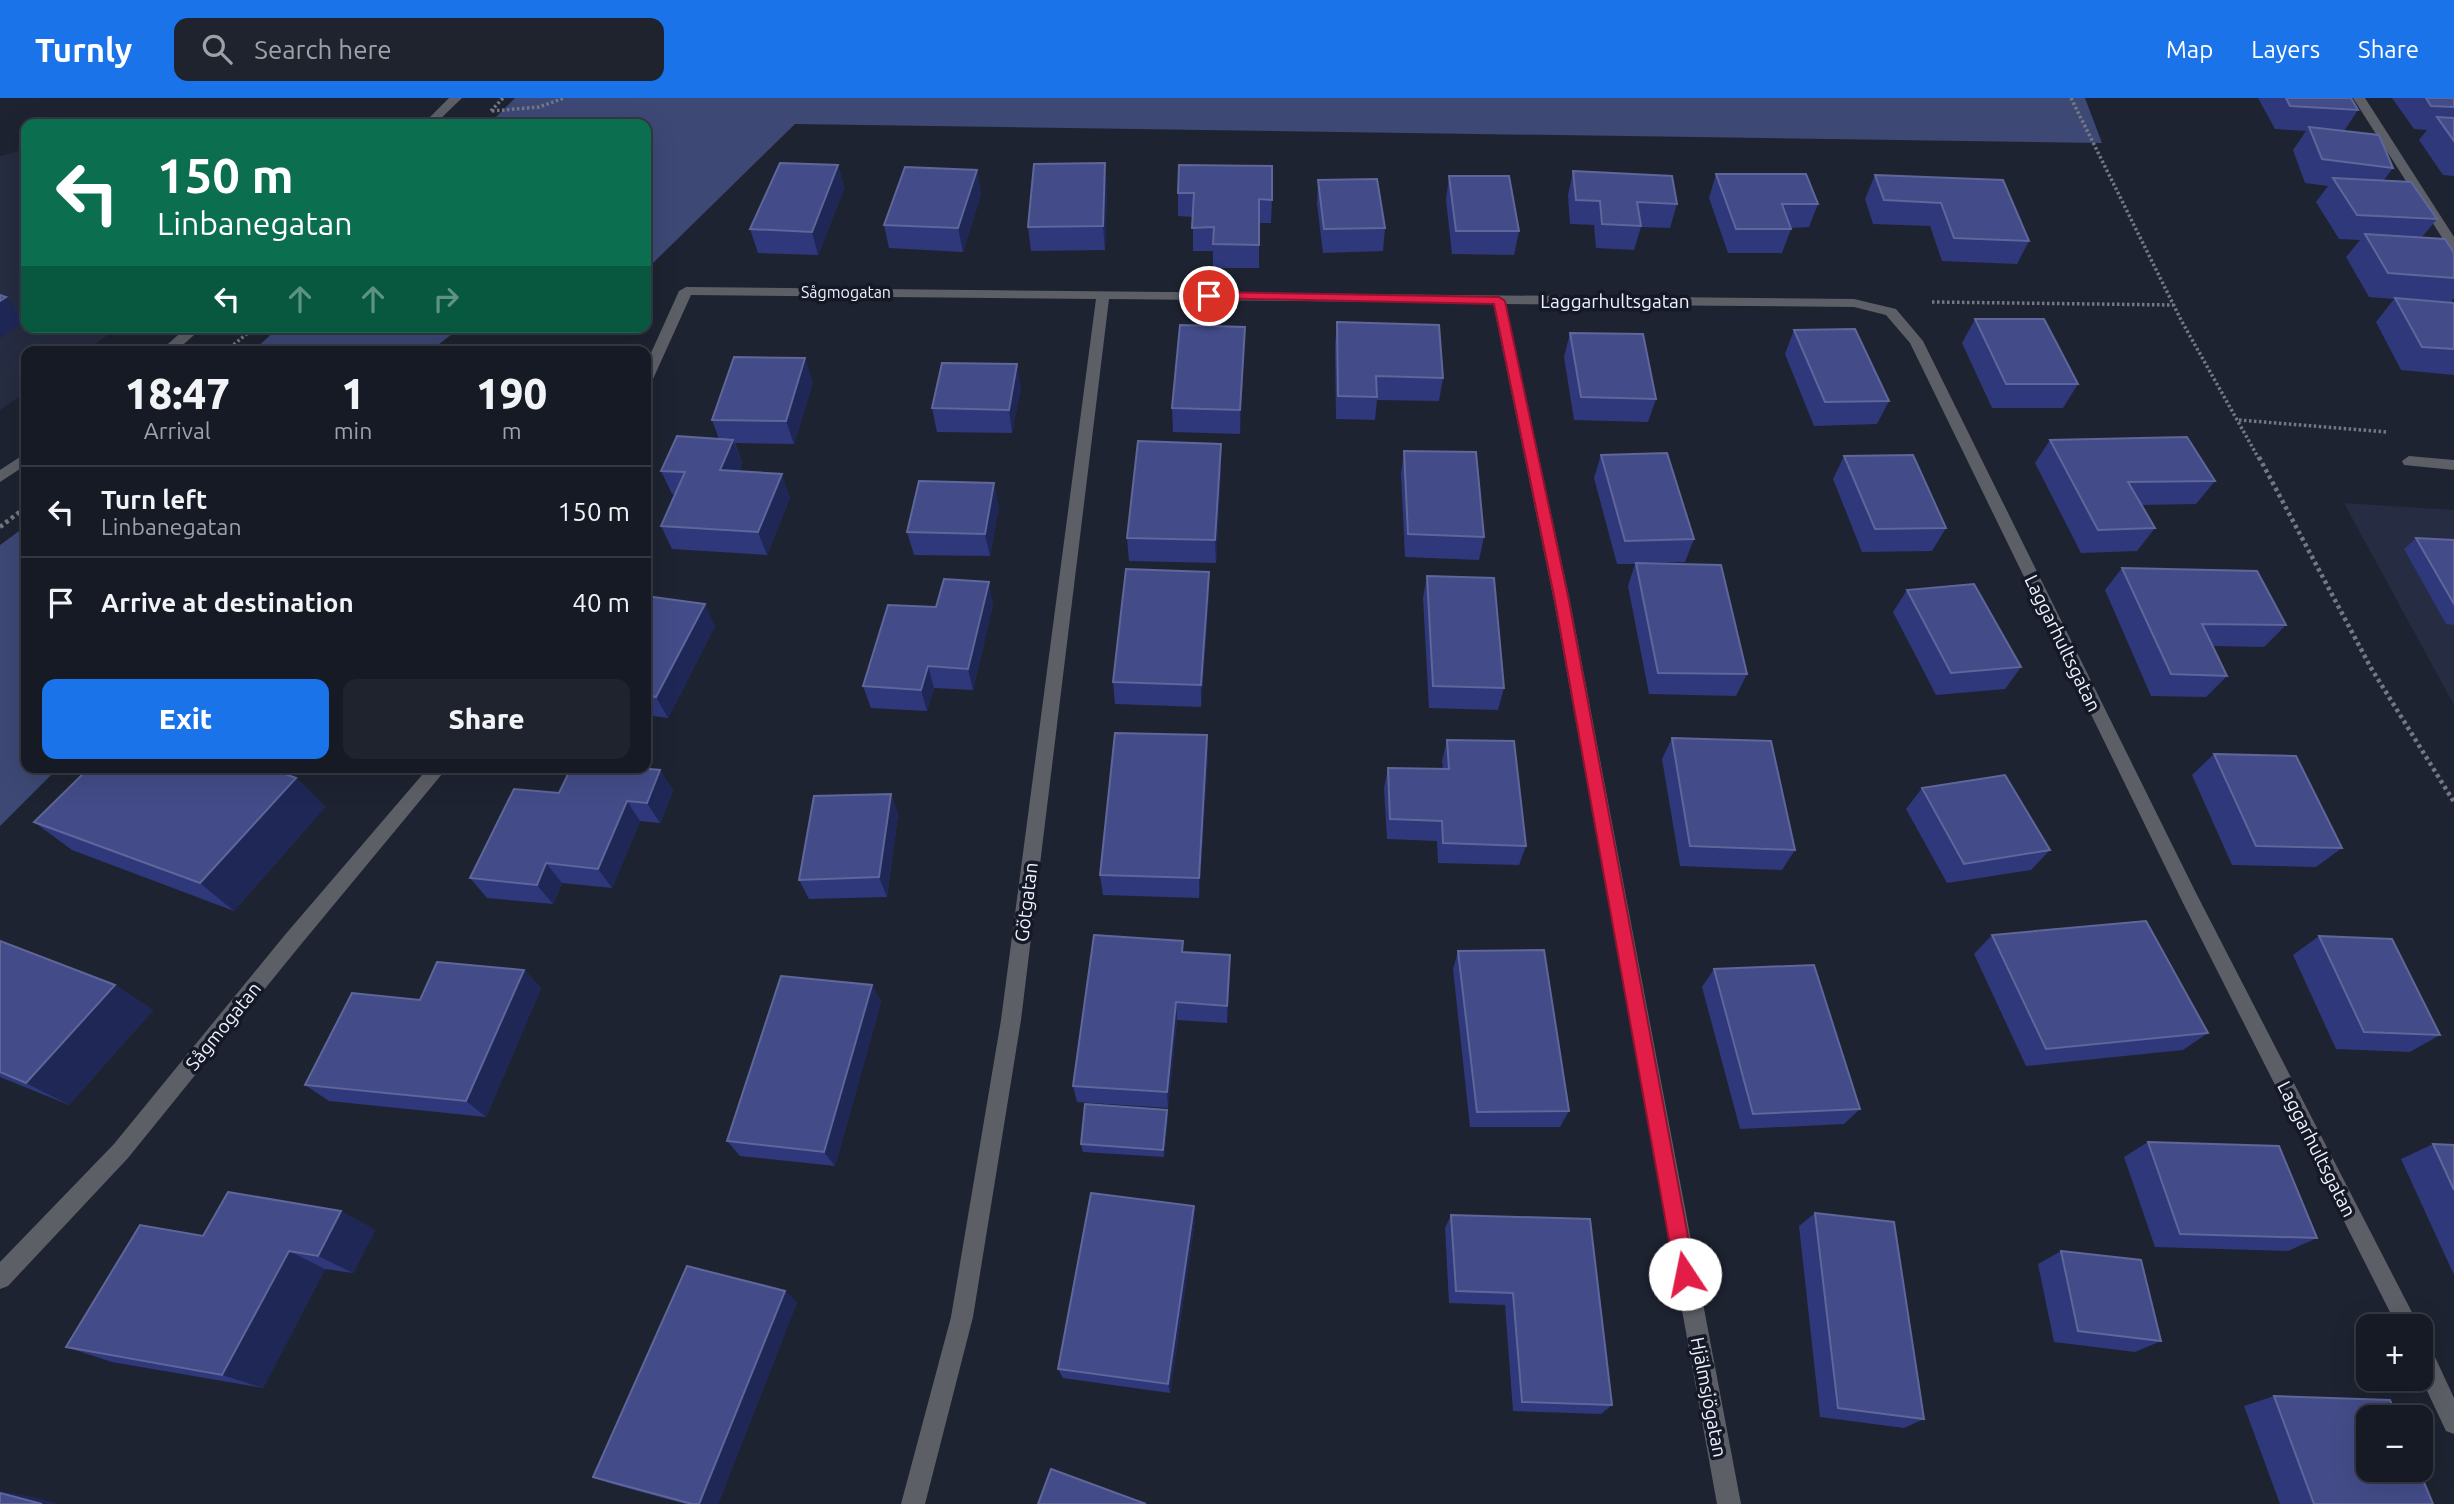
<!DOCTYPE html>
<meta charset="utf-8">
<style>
body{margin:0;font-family:Ubuntu,sans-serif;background:#1f232d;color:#f1f3f6;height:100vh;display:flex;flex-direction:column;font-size:26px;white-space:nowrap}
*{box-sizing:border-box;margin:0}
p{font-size:23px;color:#9ea1a7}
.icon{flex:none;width:38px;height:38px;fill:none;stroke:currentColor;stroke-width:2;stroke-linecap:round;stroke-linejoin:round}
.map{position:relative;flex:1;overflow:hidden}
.panel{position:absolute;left:21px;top:248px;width:630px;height:427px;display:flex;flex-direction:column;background:#161a25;border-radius:14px;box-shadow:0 7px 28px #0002,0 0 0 2px #353842}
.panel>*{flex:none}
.banner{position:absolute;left:21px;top:21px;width:630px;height:214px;border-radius:14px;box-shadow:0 7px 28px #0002,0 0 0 2px #353842;background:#0b6e4f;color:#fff;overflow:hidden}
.tools{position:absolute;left:2356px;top:1216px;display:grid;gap:14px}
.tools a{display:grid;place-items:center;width:77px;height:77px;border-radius:14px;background:#161a25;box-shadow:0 7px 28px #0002,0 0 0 2px #353842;font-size:35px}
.pin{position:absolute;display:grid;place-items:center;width:60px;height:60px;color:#fff;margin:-30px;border:4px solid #fff;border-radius:50%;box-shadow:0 2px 7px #0007}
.me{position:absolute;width:77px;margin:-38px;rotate:349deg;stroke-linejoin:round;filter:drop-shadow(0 0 5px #0008)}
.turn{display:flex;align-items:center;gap:24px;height:147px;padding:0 21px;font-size:32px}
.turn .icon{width:91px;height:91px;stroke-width:2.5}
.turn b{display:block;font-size:49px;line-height:60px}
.lanes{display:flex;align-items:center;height:66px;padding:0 21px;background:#0003;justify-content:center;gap:35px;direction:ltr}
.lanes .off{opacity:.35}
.eta{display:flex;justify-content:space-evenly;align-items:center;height:119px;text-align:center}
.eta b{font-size:42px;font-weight:800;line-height:49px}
.action{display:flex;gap:14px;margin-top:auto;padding:14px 21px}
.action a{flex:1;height:80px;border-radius:14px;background:#1a73e8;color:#fff;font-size:28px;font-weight:800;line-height:80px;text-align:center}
.action a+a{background:#1f232d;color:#f1f3f6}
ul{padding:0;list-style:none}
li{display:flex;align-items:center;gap:21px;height:91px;padding:0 21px;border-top:2px solid #353842}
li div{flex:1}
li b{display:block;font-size:26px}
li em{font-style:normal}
header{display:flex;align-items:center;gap:42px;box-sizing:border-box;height:98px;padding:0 35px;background:#1a73e8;color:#fff}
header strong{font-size:33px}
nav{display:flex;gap:38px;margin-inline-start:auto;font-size:24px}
.search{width:490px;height:63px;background:#1f232d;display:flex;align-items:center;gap:18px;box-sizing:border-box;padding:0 24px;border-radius:14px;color:#9ea1a7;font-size:26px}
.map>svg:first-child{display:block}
.built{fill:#262c41}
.green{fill:#3d4875}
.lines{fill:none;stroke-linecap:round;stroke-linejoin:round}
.path-far1{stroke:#747884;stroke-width:3.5;stroke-dasharray:2.5 2.5;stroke-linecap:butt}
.path{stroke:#747884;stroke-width:4.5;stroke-dasharray:3.5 3.5;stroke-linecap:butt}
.service{fill:#5d5f67;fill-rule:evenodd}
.minor{fill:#5d5f67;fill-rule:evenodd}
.tertiary{fill:#5d5f67;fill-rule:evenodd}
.wall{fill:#2e387a}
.shaded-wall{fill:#1f2757}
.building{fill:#434c88;stroke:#5e669a;stroke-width:2}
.route{fill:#e11d48;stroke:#92132f;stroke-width:2}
.labels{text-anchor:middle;stroke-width:7;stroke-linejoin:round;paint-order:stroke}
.far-street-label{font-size:16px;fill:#eff2fc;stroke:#151927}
.street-label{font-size:19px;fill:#eff2fc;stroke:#151927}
</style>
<header>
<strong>Turnly</strong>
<div class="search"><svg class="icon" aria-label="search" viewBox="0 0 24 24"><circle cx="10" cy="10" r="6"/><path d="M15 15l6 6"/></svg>Search here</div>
<nav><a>Map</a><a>Layers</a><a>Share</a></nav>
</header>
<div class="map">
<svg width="2454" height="1406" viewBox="0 0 2454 1406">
<rect width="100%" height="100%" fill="#1e2331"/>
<!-- built -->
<g class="built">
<polygon points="26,51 26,229 119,229 84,254 26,254 26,294 0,312 0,58"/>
<polygon points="2344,405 2454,412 2454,607"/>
</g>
<!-- green -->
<g class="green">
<polygon points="515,0 2085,0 2102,45 795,26 653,165 646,165 646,26 489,26"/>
<polygon points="279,229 461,229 429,254 252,254"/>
<polygon points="26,428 26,670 58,670 0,728 0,447"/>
</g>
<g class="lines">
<!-- path-far1 -->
<g class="path-far1">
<polyline points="2071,0 2181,222 2259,361"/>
<polyline points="491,13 503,0"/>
<polyline points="492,13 539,9 564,0"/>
<polyline points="1932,204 2173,207"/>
<polyline points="226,253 255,229"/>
<polyline points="2239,322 2387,334"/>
</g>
<!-- path -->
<g class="path">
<polyline points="2259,359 2371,570 2454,704"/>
<polyline points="0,429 26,409"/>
</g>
<!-- service -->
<polygon class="service" points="2409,358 2454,362 2454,372 2404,367 2402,363"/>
<!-- minor -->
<g class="minor">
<polygon points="2353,0 2365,0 2454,139 2454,153 2448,149"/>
<polygon points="686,189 1854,201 1896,211 1923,243 2195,793 2419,1228 2397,1228 2183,805 1910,245 1886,217 1854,209 1506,206 1570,503 1741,1406 1717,1406 1554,503 1493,205 1109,201 1021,922 973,1219 925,1406 901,1406 951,1219 1001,922 1096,201 691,197 653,281 646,285 646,266 679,193"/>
<polygon points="428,670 447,670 298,850 128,1060 8,1188 0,1191 0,1164 114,1046 284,838"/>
<polygon points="2420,1241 2428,1244 2454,1300 2454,1336 2446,1333 2420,1278"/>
</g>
<!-- tertiary -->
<g class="tertiary">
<polygon points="449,0 462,0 435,26 423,26"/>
<polygon points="187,229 203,229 175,254 159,254"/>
<polygon points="26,355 26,367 0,384 0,372"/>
</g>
</g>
<!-- wall -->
<g class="wall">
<polygon points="2258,0 2351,0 2358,12 2344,33 2393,70 2384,82 2437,121 2422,139 2454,155 2454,200 2451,204 2454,205 2454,277 2401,272 2376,224 2394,201 2369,199 2346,159 2360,142 2339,141 2316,104 2328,88 2305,85 2293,52 2306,33 2275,31"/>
<polygon points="2392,0 2454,0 2454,78 2443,77 2419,42 2427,32 2414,31"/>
<polygon points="838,67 844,91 818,157 758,155 750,131"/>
<polygon points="1179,67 1272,102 1271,125 1259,125 1259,170 1213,170 1213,153 1193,153 1193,119 1178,118 1178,95"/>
<polygon points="977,72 981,96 963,154 889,150 884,127"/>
<polygon points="1573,73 1677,106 1670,130 1641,129 1634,152 1596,150 1594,127 1570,126 1568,97"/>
<polygon points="1716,76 1818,106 1809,129 1791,130 1791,131 1782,155 1728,155 1709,100"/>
<polygon points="1875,77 2029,143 2017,166 1942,163 1930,128 1873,126 1865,101"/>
<polygon points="1449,78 1519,133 1514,157 1452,156 1446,102"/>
<polygon points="1318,82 1385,130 1383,153 1323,155 1317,106"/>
<polygon points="1107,89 1105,152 1031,153 1028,129"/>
<polygon points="1975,221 2078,286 2063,310 1992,310 1962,245"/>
<polygon points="1337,224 1443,280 1439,303 1377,302 1375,322 1336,321 1335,248"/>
<polygon points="1245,229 1240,336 1173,334 1172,310"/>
<polygon points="1794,232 1889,303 1877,326 1814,328 1785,256"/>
<polygon points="1570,235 1656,301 1648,324 1574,322 1564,259"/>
<polygon points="813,284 794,346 735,345 742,365 739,373 790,399 767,457 672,451 661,428 675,396 672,396 661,373 719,341 712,322"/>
<polygon points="1021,289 1012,335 937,334 932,310"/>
<polygon points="2050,342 2215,383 2196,406 2141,407 2155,430 2137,453 2081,455 2035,365"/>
<polygon points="1404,353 1484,439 1479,462 1405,459 1401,376"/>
<polygon points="1601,357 1694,441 1685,464 1643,465 1747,576 1736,598 1649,596 1628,488 1635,466 1617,466 1594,380"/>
<polygon points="1844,358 1946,430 1932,453 1862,454 1833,381"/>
<polygon points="1221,369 1216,465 1129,463 1127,440"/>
<polygon points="999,408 990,458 914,457 907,434"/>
<polygon points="2416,440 2454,442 2454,527 2446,526 2404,451"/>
<polygon points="2122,470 2286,527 2264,549 2213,548 2227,578 2206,599 2151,598 2105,492"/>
<polygon points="1209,474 1209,496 1201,609 1115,606 1113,584"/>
<polygon points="1427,478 1504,590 1498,612 1429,610 1423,500"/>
<polygon points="1907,492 2021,569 2005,591 1936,597 1893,514"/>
<polygon points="646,498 715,528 668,620 646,617"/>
<polygon points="993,506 973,592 934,590 927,613 871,610 863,588 936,509"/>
<polygon points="1207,637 1208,658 1199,800 1103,797 1100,777"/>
<polygon points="1672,640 1795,752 1782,772 1680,768 1662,661"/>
<polygon points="1447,642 1526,748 1519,767 1438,765 1437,743 1387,741 1384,690 1388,670 1443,671 1442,663"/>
<polygon points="2214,656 2342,750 2316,769 2232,767 2192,677"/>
<polygon points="660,672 673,693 660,725 640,723 612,790 562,785 553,806 487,800 470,780 559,695"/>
<polygon points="296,680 325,709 234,813 72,752 34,724"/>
<polygon points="1922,690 2050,752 2031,772 1947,785 1906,711"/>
<polygon points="891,696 898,717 887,799 809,801 799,782"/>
<polygon points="1992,837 2208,935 2183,952 2026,968 1974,856"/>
<polygon points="2319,838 2440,937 2410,954 2336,951 2293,857"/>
<polygon points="0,843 115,887 153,912 69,1007 0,979"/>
<polygon points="1458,853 1569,1013 1560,1029 1470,1029 1453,871"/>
<polygon points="1184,854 1230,875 1227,925 1177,922 1168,1010 1077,1004 1073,988"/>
<polygon points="1714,871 1860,1011 1844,1026 1740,1031 1702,889"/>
<polygon points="524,872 541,890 486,1019 329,1003 305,987 420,902"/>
<polygon points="872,887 881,904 835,1068 740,1058 727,1043"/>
<polygon points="1167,1012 1168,1020 1164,1059 1083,1054 1081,1046"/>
<polygon points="2148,1044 2317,1140 2288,1153 2155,1149 2124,1059"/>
<polygon points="2433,1046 2454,1047 2454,1177 2401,1061"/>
<polygon points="341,1113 375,1132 353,1175 325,1171 263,1290 112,1264 66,1249 203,1138"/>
<polygon points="1815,1115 1924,1321 1904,1330 1820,1319 1799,1128"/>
<polygon points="1451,1117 1612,1307 1601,1316 1513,1313 1505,1207 1449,1205 1445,1130"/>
<polygon points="1195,1121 1170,1295 1063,1280 1058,1271"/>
<polygon points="2061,1153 2161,1243 2135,1254 2054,1244 2038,1166"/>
<polygon points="797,1204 718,1406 685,1406 612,1386 593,1379"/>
<polygon points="2274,1298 2433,1406 2280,1406 2244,1308"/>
</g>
<!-- shaded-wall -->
<g class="shaded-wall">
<polygon points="1105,65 1107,89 1105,152 1103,128"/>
<polygon points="838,67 844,91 818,157 812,134"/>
<polygon points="977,72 981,96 963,154 958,130"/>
<polygon points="6,199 26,223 0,240 0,203"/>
<polygon points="1245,229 1244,252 1240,336 1240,312"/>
<polygon points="805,260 813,284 794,346 786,323"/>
<polygon points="1017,266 1021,289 1012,335 1009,312"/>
<polygon points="733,342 742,365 729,395 720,372"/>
<polygon points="1221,346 1221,369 1216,465 1215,442"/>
<polygon points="782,376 790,399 767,457 758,434"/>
<polygon points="994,385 999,408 990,458 985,436"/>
<polygon points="1209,474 1209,496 1201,609 1201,587"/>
<polygon points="989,484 993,506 973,592 968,571"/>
<polygon points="705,506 715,528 668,620 656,599"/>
<polygon points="928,568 934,590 927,613 921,592"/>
<polygon points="1207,637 1208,658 1199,800 1199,780"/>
<polygon points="660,672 673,693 660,725 647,705"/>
<polygon points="296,680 325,709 234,813 200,785"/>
<polygon points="891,696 898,717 887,799 879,779"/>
<polygon points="627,703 640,723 612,790 598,771"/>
<polygon points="546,765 562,785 553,806 537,787"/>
<polygon points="1230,857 1230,875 1227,925 1227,908"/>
<polygon points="524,872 541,890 486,1019 466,1003"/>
<polygon points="115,887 153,912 69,1007 26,985"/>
<polygon points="872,887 881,904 835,1068 824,1054"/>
<polygon points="1176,904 1177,922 1168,1010 1167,994"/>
<polygon points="1167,1012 1168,1020 1164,1059 1163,1052"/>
<polygon points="1194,1108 1195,1121 1170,1295 1168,1286"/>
<polygon points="341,1113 375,1132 353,1175 318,1158"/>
<polygon points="289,1153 325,1171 263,1290 222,1277"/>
<polygon points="785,1193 797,1204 718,1406 699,1406"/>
<polygon points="0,1393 29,1398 59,1406 42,1406 0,1395"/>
</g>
<!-- building -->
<g class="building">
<polygon points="2286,0 2351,0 2358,12 2290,8"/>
<polygon points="2426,0 2454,0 2454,9 2431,8"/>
<polygon points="2437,19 2454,20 2454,43"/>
<polygon points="2309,29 2379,37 2393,70 2322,61"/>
<polygon points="780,65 838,67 812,134 750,131"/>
<polygon points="1105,65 1103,128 1028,129 1034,66"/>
<polygon points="1179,67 1272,68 1272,102 1259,101 1259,147 1213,146 1214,129 1192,130 1194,95 1178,95"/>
<polygon points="905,69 977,72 958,130 884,127"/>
<polygon points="1573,73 1672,78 1677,106 1637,104 1641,128 1602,126 1600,103 1576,102"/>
<polygon points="1716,76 1806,76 1818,106 1782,106 1791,131 1736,131"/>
<polygon points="1875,77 2003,82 2029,143 1954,140 1941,105 1884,102"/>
<polygon points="1449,78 1509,78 1519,133 1456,133"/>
<polygon points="2333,80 2411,84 2437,121 2357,117"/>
<polygon points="1377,81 1385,130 1324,131 1318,82"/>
<polygon points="2365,136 2445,141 2454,155 2454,180 2388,175"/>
<polygon points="0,197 6,199 0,203"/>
<polygon points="2395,200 2454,205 2454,251 2422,249"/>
<polygon points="1975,221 2044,221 2078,286 2006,286"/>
<polygon points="1337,224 1439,227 1443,280 1376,278 1377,299 1338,298"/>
<polygon points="1180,227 1245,229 1240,312 1172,310"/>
<polygon points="1855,231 1889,303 1825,304 1794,232"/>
<polygon points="1570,235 1643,236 1656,301 1581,299"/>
<polygon points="734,259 805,260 786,323 712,322"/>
<polygon points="942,265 1017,266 1009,312 932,310"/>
<polygon points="677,338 733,342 720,372 782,376 758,434 661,428 685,374 661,373"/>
<polygon points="2187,339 2215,383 2128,384 2155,430 2098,432 2050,342"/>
<polygon points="1138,343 1221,346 1215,442 1127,440"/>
<polygon points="1404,353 1476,354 1484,439 1408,436"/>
<polygon points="1667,355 1694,441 1625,443 1601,357"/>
<polygon points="1913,357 1946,430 1875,431 1844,358"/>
<polygon points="919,383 994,385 985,436 907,434"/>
<polygon points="2416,440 2454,442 2454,506"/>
<polygon points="1636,465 1721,467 1747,576 1658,575"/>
<polygon points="2122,470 2257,473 2286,527 2202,526 2227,578 2171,576"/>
<polygon points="1126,471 1209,474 1201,587 1113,584"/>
<polygon points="1427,478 1494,480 1504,590 1433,588"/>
<polygon points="944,481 989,484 968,571 928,568 921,592 863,588 888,507 936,509"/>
<polygon points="1974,486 2021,569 1951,575 1907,492"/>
<polygon points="646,498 705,506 656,599 646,597"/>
<polygon points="1115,635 1207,637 1199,780 1100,777"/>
<polygon points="1672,640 1771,643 1795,752 1690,748"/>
<polygon points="1447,642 1514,643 1526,748 1443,745 1442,723 1390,721 1388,670 1449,671"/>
<polygon points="2214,656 2296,658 2342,750 2256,748"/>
<polygon points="89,670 269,670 296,680 200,785 34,724"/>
<polygon points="571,670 637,670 660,672 647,705 627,703 598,771 546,765 537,787 470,780 514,691 559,695"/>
<polygon points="2005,677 2050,752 1964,766 1922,690"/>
<polygon points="891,696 879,779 799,782 814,698"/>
<polygon points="2146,823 2208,935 2046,951 1992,837"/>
<polygon points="1094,837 1183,843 1182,854 1230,857 1227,908 1176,904 1167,994 1073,988"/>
<polygon points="2319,838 2392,841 2440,937 2364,934"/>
<polygon points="0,843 115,887 26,985 0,974"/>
<polygon points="1544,852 1569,1013 1477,1014 1458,853"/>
<polygon points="437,864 524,872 466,1003 305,987 352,895 420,902"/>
<polygon points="1814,867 1860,1011 1753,1016 1714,871"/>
<polygon points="781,878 872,887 824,1054 727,1043"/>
<polygon points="1085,1006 1167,1012 1163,1052 1081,1046"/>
<polygon points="2148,1044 2279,1048 2317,1140 2180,1136"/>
<polygon points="2433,1046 2454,1047 2454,1092"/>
<polygon points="228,1094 341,1113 318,1158 289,1153 222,1277 66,1249 140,1127 203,1138"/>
<polygon points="1091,1095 1194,1108 1168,1286 1058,1271"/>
<polygon points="1815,1115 1894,1124 1924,1321 1838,1310"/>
<polygon points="1451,1117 1590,1121 1612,1307 1522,1304 1513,1195 1456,1193"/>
<polygon points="2061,1153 2141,1162 2161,1243 2078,1233"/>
<polygon points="687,1168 785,1193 699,1406 692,1406 593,1379"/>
<polygon points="2274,1298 2390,1302 2397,1320 2368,1320 2368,1372 2419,1372 2433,1406 2314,1406"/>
<polygon points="1051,1371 1146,1406 1038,1406"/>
<polygon points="0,1395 42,1406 0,1406"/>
</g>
<!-- route -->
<polygon class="route" points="1209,194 1499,199 1505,203 1569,503 1695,1176 1692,1183 1685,1186 1678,1183 1675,1176 1555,503 1494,206 1205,200 1203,198"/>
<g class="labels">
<!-- far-street labels -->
<g class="far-street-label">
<text x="846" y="200">Sågmogatan</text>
</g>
<!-- street labels -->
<g class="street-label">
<text x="1615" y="210">Laggarhultsgatan</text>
<text transform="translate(2063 545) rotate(64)" y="7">Laggarhultsgatan</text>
<text transform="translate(1026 804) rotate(-83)" y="7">Götgatan</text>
<text transform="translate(223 928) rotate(-51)" y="7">Sågmogatan</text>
<text transform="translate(2317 1051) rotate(63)" y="7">Laggarhultsgatan</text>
<text transform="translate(1709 1299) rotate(79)" y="7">Hjälmsjögatan</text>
</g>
</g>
</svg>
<div class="tools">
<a>+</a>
<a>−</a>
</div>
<div class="pin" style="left:1209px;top:198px;background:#d93025"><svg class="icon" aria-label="arrive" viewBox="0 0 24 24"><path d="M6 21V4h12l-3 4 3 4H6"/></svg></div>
<svg class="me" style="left:1685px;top:1176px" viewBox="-20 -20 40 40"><circle r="19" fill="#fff"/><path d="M0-13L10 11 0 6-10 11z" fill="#e11d48"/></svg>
<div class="banner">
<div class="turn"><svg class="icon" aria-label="left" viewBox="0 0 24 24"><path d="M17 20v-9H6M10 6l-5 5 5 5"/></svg><div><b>150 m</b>Linbanegatan</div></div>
<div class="lanes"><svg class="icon" aria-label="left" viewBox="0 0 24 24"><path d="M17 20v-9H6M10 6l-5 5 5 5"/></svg><svg class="icon off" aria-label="ahead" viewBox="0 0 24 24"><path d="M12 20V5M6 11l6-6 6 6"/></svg><svg class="icon off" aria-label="ahead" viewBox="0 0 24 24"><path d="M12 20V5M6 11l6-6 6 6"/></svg><svg class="icon off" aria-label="right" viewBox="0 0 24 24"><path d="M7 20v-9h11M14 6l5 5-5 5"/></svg></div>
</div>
<section class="panel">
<div class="eta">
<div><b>18:47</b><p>Arrival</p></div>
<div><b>1</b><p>min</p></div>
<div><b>190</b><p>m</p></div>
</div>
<ul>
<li><svg class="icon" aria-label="left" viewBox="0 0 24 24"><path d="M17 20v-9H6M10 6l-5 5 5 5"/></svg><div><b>Turn left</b><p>Linbanegatan</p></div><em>150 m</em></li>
<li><svg class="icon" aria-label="arrive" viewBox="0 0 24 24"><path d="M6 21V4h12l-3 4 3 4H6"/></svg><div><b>Arrive at destination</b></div><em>40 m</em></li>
</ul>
<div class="action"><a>Exit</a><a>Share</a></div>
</section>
</div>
